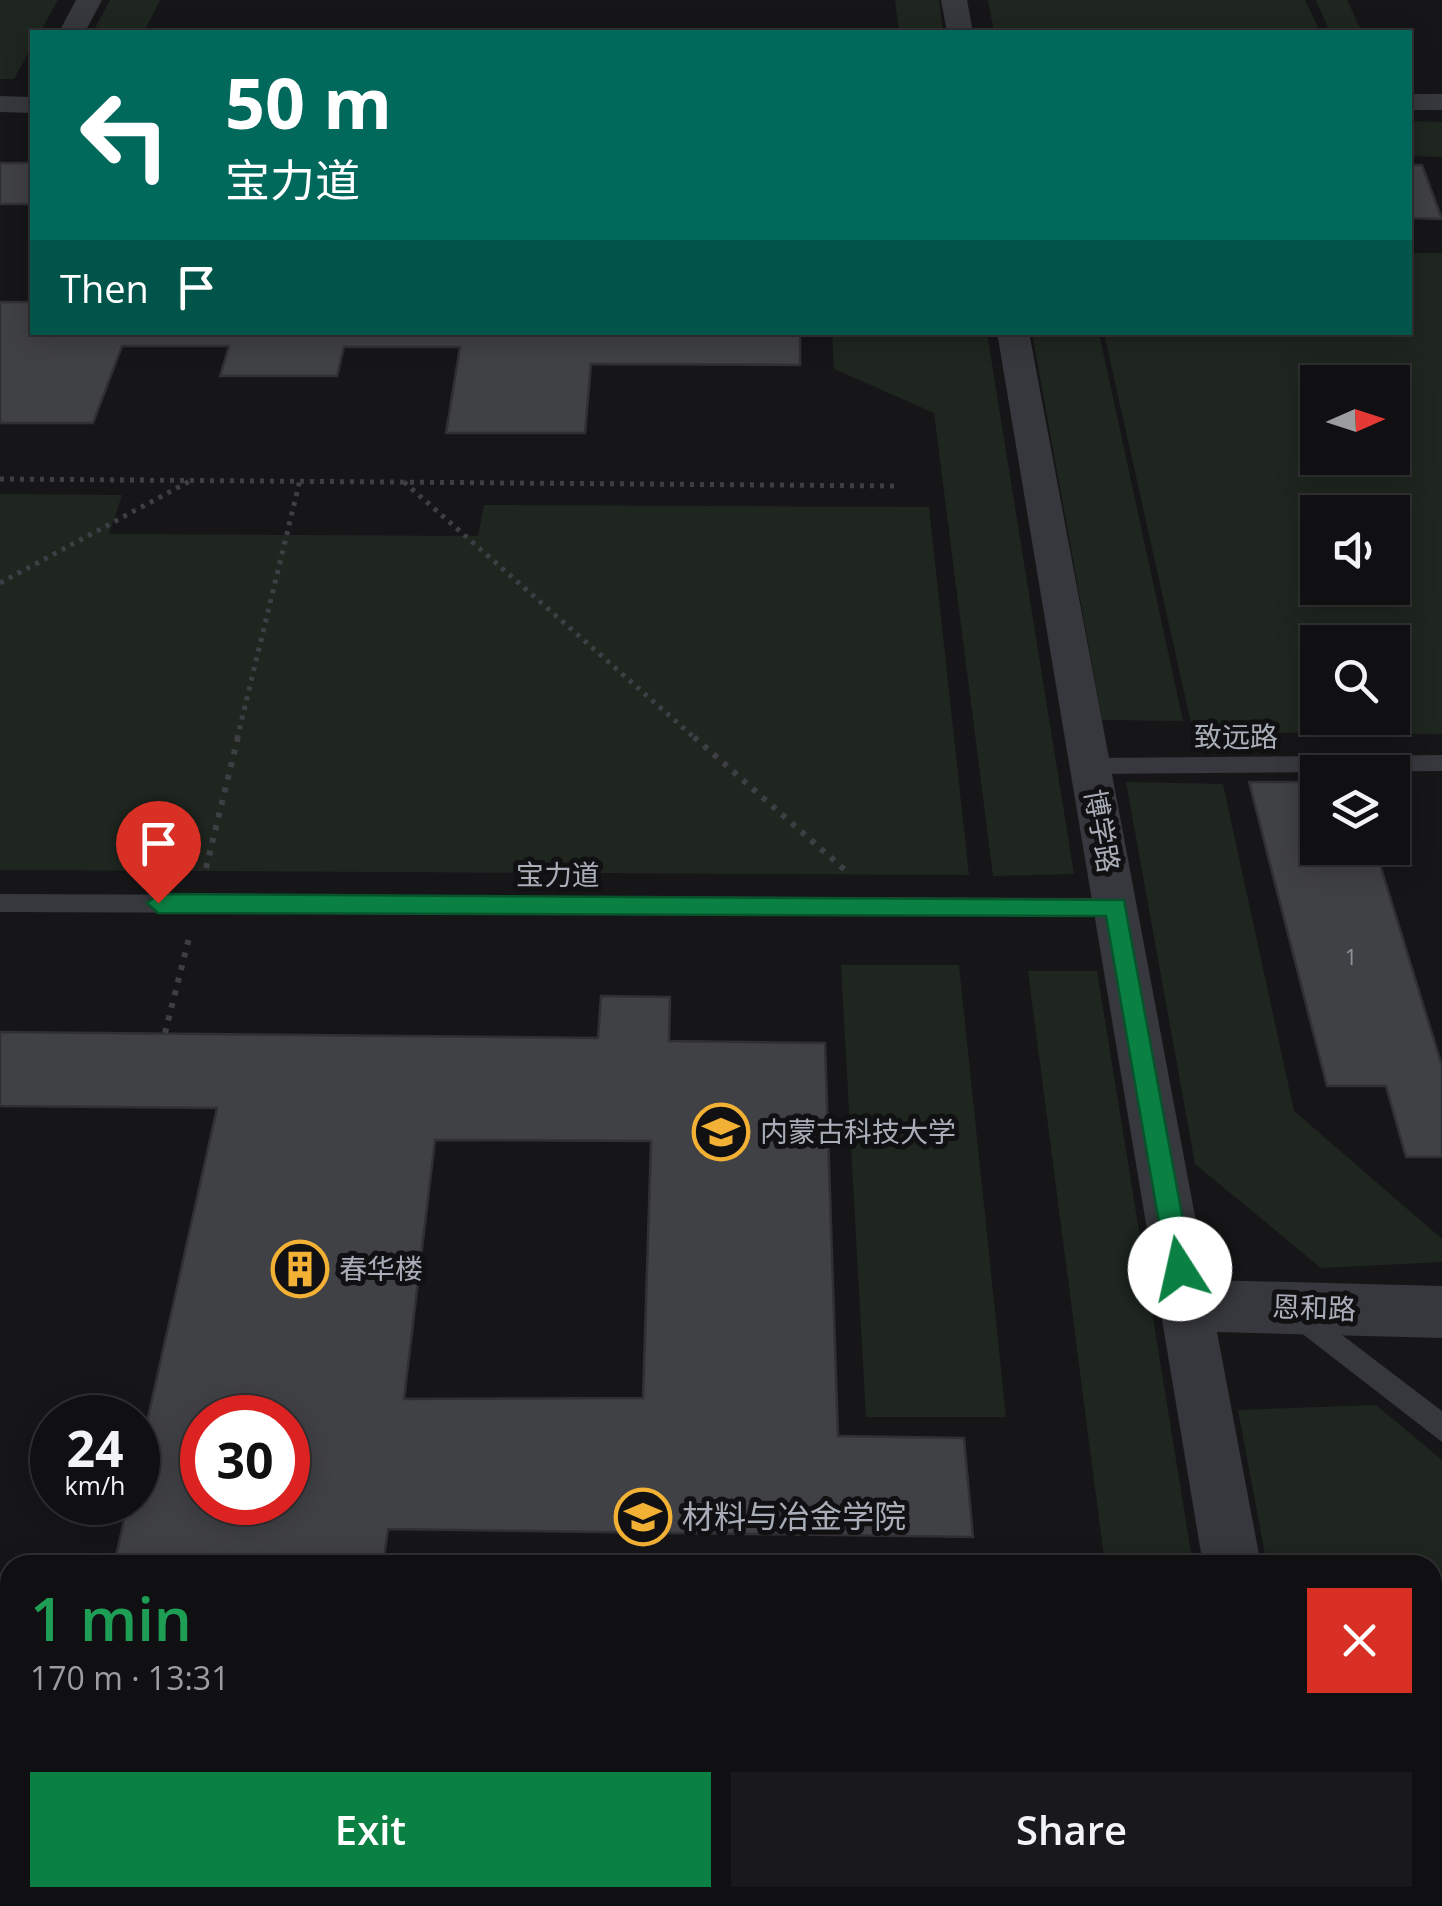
<!DOCTYPE html>
<meta charset="utf-8">
<style>
body{margin:0;font-family:"Open Sans","Noto Sans SC",sans-serif;background:#19191b;color:#f1f3f6;height:100vh;display:flex;flex-direction:column;font-size:38px;white-space:nowrap}
*{box-sizing:border-box;margin:0}
p{font-size:32px;color:#9c9d9f}
.icon{flex:none;width:55px;height:55px;fill:none;stroke:currentColor;stroke-width:2;stroke-linecap:round;stroke-linejoin:round}
.map{position:relative;flex:1;overflow:hidden}
.drawer{position:absolute;left:0px;top:1555px;width:1442px;height:352px;display:flex;flex-direction:column;background:#101012;border-radius:30px 30px 0 0;box-shadow:0 5px 25px #0003,0 0 0 2px #303032}
.drawer>*{flex:none}
.hud{position:absolute;left:30px;top:30px;width:1382px;height:305px;border-radius:0px;box-shadow:0 5px 25px #0003,0 0 0 2px #303032;background:#00695c;color:#fff;overflow:hidden}
.needle{width:65px;rotate:87deg}
.controls{position:absolute;left:1300px;top:365px;display:grid;gap:20px}
.controls a{display:grid;place-items:center;width:110px;height:110px;border-radius:0px;background:#101012;box-shadow:0 5px 25px #0003,0 0 0 2px #303032;font-size:50px}
.speed{position:absolute;left:30px;top:1395px;display:flex;gap:20px;font-size:50px;font-weight:700;text-align:center}
.speed>*{display:grid;place-content:center;width:130px;height:130px;border-radius:50%;background:#101012;box-shadow:0 5px 25px #0003,0 0 0 2px #303032;line-height:1}
.speed small{font-size:25px;font-weight:400}
.speed .limit{border:15px solid #d22;background:#fff;color:#111}
.pin{position:absolute;display:grid;place-items:center;width:85px;height:85px;color:#fff;margin:-102px -42px;border-radius:50% 50% 50% 0;rotate:-45deg;box-shadow:0 0 10px #0007}
.pin .icon{rotate:45deg}
.me{position:absolute;width:110px;margin:-55px;rotate:350deg;stroke-linejoin:round;filter:drop-shadow(0 0 8px #0008)}
.turn{display:flex;align-items:center;gap:35px;height:210px;padding:0 30px;font-size:45px}
.turn .icon{width:130px;height:130px;stroke-width:2.5}
.turn b{display:block;font-size:70px;line-height:85px}
.then{display:flex;align-items:center;height:95px;padding:0 30px;background:#0003;gap:20px;font-size:38px}
.round{display:grid;place-items:center;flex:none;width:105px;height:105px;border-radius:0px;background:#19191b}
.head{display:flex;align-items:center;justify-content:space-between;height:170px;padding:0 30px}
h1{font-size:60px;font-weight:600;line-height:75px;color:#1e9e55}
.cta{display:flex;gap:20px;margin-top:auto;padding:20px 30px}
.cta a{flex:1;height:115px;border-radius:0px;background:#0b8043;color:#fff;font-size:40px;font-weight:600;line-height:115px;text-align:center}
.cta a+a{background:#19191b;color:#f1f3f6}
.map>svg:first-child{display:block}
.green{fill:#1e261f;fill-rule:evenodd}
.building{fill:#404145;stroke:#303034;stroke-width:2.5;fill-rule:evenodd}
.lines{fill:none;stroke-linecap:round;stroke-linejoin:round}
.path-far1{stroke:#3d3f44;stroke-width:5;stroke-dasharray:4 6;stroke-linecap:butt}
.path{stroke:#3d3f44;stroke-width:6;stroke-dasharray:5 8;stroke-linecap:butt}
.service{fill:#37383d;fill-rule:evenodd}
.minor{fill:#37383d;fill-rule:evenodd}
.route{fill:#0b8043;stroke:#07532c;stroke-width:2.5}
.labels{text-anchor:middle;stroke-width:10;stroke-linejoin:round;paint-order:stroke}
.number-label{font-size:22px;fill:#8e929b}
.street-label{font-size:28px;fill:#a8adb8;stroke:#111113}
.poi-label{font-size:28px;fill:#a8adb8;stroke:#111113;text-anchor:start}
.near-poi-label{font-size:32px;fill:#a8adb8;stroke:#111113;text-anchor:start}
</style>
<div class="map">
<svg width="1442" height="1906" viewBox="0 0 1442 1906">
<rect width="100%" height="100%" fill="#161618"/>
<!-- green -->
<g class="green">
<polygon points="0,0 58,0 40,32 32,32 32,46 14,79 0,79"/>
<polygon points="110,0 160,0 144,32 93,32"/>
<polygon points="895,0 939,0 943,32 899,32"/>
<polygon points="988,0 1305,0 1320,32 994,32"/>
<polygon points="1316,0 1347,0 1362,32 1330,32"/>
<polygon points="1410,121 1442,122 1442,157 1410,156"/>
<path d="M1410,253H1442V734L1193,732L1104,333L1410,332ZM1318,382H1392V458H1318ZM1318,512H1392V588H1318ZM1318,642H1392V718H1318Z"/>
<polygon points="832,333 987,333 1074,874 993,876 934,413 834,369"/>
<polygon points="1032,333 1099,333 1183,721 1102,720"/>
<polygon points="0,494 122,495 109,534 478,536 484,505 929,507 969,875 0,870"/>
<polygon points="1126,782 1223,784 1294,1111 1442,1239 1442,1262 1321,1268 1195,1164"/>
<polygon points="841,965 959,965 1006,1417 866,1417"/>
<polygon points="1028,971 1097,971 1193,1565 1105,1565"/>
<polygon points="1376,1405 1442,1460 1442,1850 1432,1850 1432,1565 1267,1565 1238,1410"/>
<polygon points="100,1898 1141,1898 1142,1906 98,1906"/>
</g>
<!-- building -->
<g class="building">
<rect x="0" y="163" width="32" height="41"/>
<polygon points="1410,165 1422,165 1442,219 1410,218"/>
<polygon points="0,302 32,302 32,332 800,332 800,365 591,364 585,433 446,433 460,347 344,347 337,376 220,376 229,346 122,346 93,423 0,423"/>
<polygon points="1249,782 1318,782 1318,848 1375,848 1442,1066 1442,1157 1406,1157 1386,1086 1327,1086"/>
<path d="M601,996L670,997L669,1041L825,1043L838,1436L964,1438L973,1537L388,1529L383,1565H114L128,1502H138V1462L217,1108L0,1106V1032L598,1038ZM435,1140L651,1141L643,1398L404,1399ZM202,1418H288V1502H202Z"/>
</g>
<g class="lines">
<!-- path-far1 -->
<g class="path-far1">
<polyline points="0,479 898,486"/>
<polyline points="404,482 696,739"/>
<polyline points="0,583 190,481"/>
<polyline points="237,739 300,480"/>
</g>
<!-- path -->
<g class="path">
<polyline points="694,737 845,870"/>
<polyline points="206,868 238,737"/>
<polyline points="165,1033 189,938"/>
</g>
<!-- service -->
<g class="service">
<polygon points="1442,755 1442,771 1090,774 1080,766 1090,758"/>
<polygon points="0,894 1116,898 1124,900 1127,907 1124,914 1116,916 0,912"/>
<polygon points="1300,1303 1442,1411 1442,1442 1291,1325 1287,1316 1291,1307"/>
<rect x="0" y="1822" width="10" height="32"/>
<polygon points="1432,1883 1442,1883 1442,1906 1283,1906 1280,1899 1432,1898"/>
</g>
<!-- minor -->
<g class="minor">
<polygon points="76,0 102,0 85,32 59,32"/>
<polygon points="941,0 967,0 973,32 947,32"/>
<rect x="1410" y="94" width="32" height="16"/>
<polygon points="0,96 32,97 32,113 0,112"/>
<polygon points="997,332 1029,332 1207,1280 1442,1286 1442,1338 1217,1332 1261,1565 1203,1565"/>
<polygon points="1259,1898 1323,1898 1325,1906 1261,1906"/>
</g>
</g>
<!-- route -->
<polygon class="route" points="158,894 1124,900 1192,1269 1189,1278 1180,1281 1170,1278 1167,1269 1106,916 158,913 147,903"/>
<!-- icons -->
<defs>
<g id="university-ring" transform="scale(2.875)"><circle r="9.5" fill="#111113" stroke="#f2b134" stroke-width="1.5"/><path d="M0-5L7-2L0 1L-7-2ZM-4 1L0 2.5L4 1V4Q0 6-4 4Z" fill="#f2b134"/></g>
<g id="building-ring" transform="scale(2.875)"><circle r="9.5" fill="#111113" stroke="#f2b134" stroke-width="1.5"/><path d="M-4-6H4V6H1V3H-1V6H-4ZM-2.5-4.3h1.7v1.8h-1.7ZM.8-4.3h1.7v1.8H.8ZM-2.5-1h1.7V.8h-1.7ZM.8-1h1.7V.8H.8Z" fill="#f2b134"/></g>
</defs>
<g fill-rule="evenodd">
<use href="#university-ring" x="721" y="1132"/>
<use href="#building-ring" x="300" y="1269"/>
<use href="#university-ring" x="643" y="1517"/>
</g>
<g class="labels">
<!-- number labels -->
<g class="number-label">
<text x="1351" y="965">1</text>
</g>
<!-- street labels -->
<g class="street-label">
<text x="1236" y="747">致远路</text>
<text transform="translate(1102 831) rotate(80)" y="10">博学路</text>
<text x="558" y="885">宝力道</text>
<text transform="translate(1314 1308) rotate(2)" y="10">恩和路</text>
</g>
<!-- poi labels -->
<g class="poi-label">
<text x="760" y="1142">内蒙古科技大学</text>
<text x="339" y="1279">春华楼</text>
</g>
<!-- near-poi labels -->
<g class="near-poi-label">
<text x="682" y="1528">材料与冶金学院</text>
</g>
</g>
</svg>
<div class="controls">
<a><svg class="needle" viewBox="-14 -14 28 28"><path d="M0-13l5 13h-10z" fill="#e53935"/><path d="M0 13l5-13h-10z" fill="#9c9d9f"/></svg></a>
<a><svg class="icon" aria-label="sound" viewBox="0 0 24 24"><path d="M4 9h4l5-4v14l-5-4H4zM17 9q2 3 0 6"/></svg></a>
<a><svg class="icon" aria-label="search" viewBox="0 0 24 24"><circle cx="10" cy="10" r="6"/><path d="M15 15l6 6"/></svg></a>
<a><svg class="icon" aria-label="layers" viewBox="0 0 24 24"><path d="M12 4l9 5-9 5-9-5zM3 14l9 5 9-5"/></svg></a>
</div>
<div class="speed"><div>24<small>km/h</small></div><div class="limit">30</div></div>
<div class="pin" style="left:158px;top:903px;background:#d93025"><svg class="icon" aria-label="arrive" viewBox="0 0 24 24"><path d="M6 21V4h12l-3 4 3 4H6"/></svg></div>
<svg class="me" style="left:1180px;top:1269px" viewBox="-20 -20 40 40"><circle r="19" fill="#fff"/><path d="M0-13L10 11 0 6-10 11z" fill="#0b8043"/></svg>
<div class="hud">
<div class="turn"><svg class="icon" aria-label="left" viewBox="0 0 24 24"><path d="M17 20v-9H6M10 6l-5 5 5 5"/></svg><div><b>50 m</b>宝力道</div></div>
<div class="then">Then<svg class="icon" aria-label="arrive" viewBox="0 0 24 24"><path d="M6 21V4h12l-3 4 3 4H6"/></svg></div>
</div>
<section class="drawer">
<div class="head"><div><h1>1 min</h1><p>170 m · 13:31</p></div><a class="round" style="background:#d93025;color:#fff"><svg class="icon" aria-label="close" viewBox="0 0 24 24"><path d="M6 6l12 12M18 6L6 18"/></svg></a></div>
<div class="cta"><a>Exit</a><a>Share</a></div>
</section>
</div>
